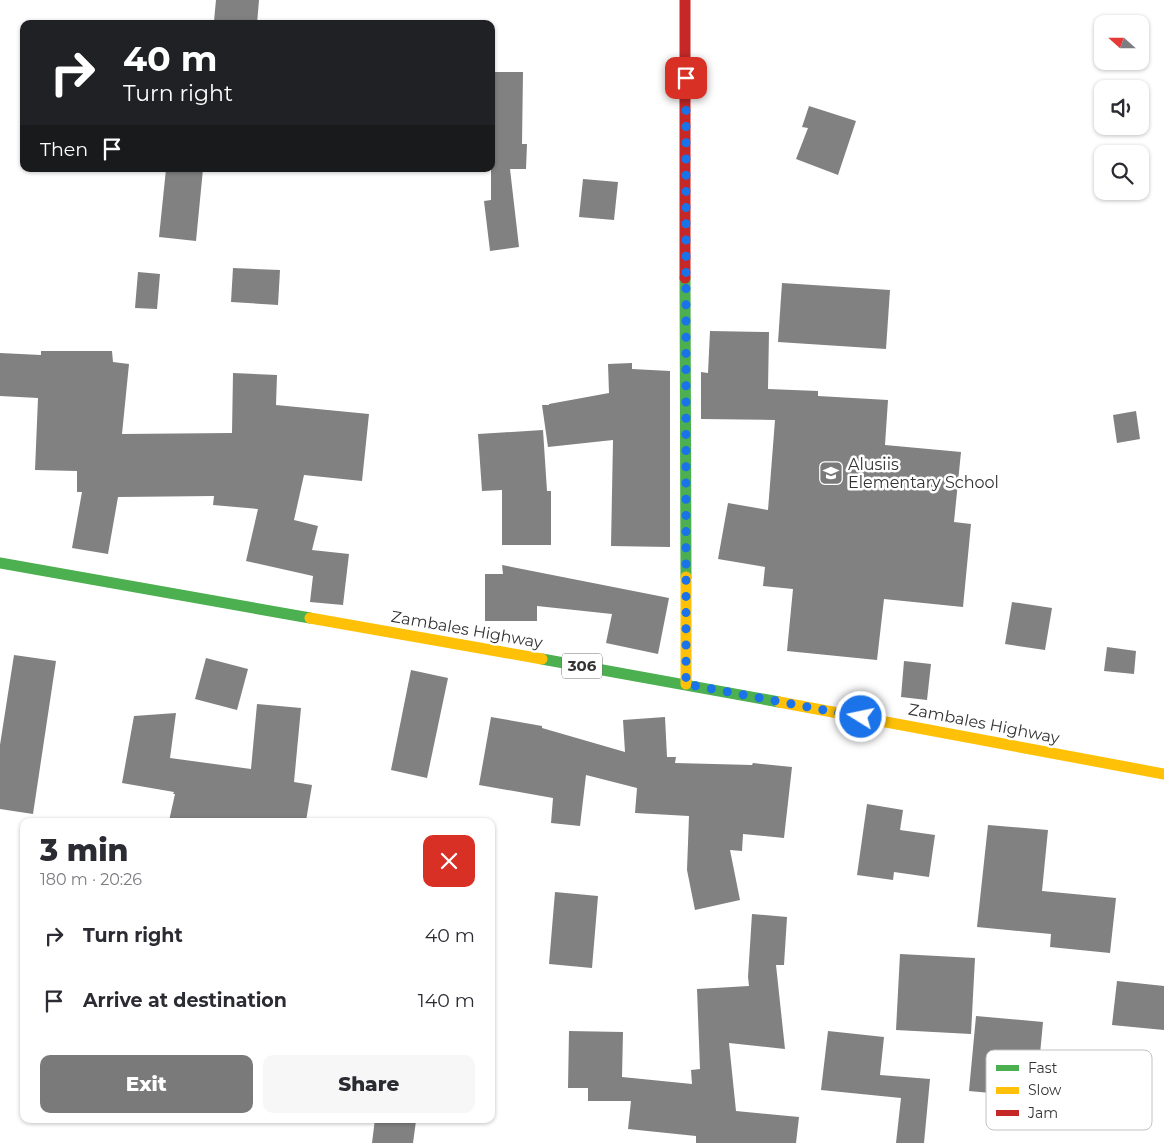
<!DOCTYPE html>
<meta charset="utf-8">
<style>
body{margin:0;font-family:Montserrat,sans-serif;background:#f7f7f7;color:#2b2b33;height:100vh;display:flex;flex-direction:column;font-size:19px;white-space:nowrap}
*{box-sizing:border-box;margin:0}
p{font-size:16px;color:#7c7c81}
.icon{flex:none;width:28px;height:28px;fill:none;stroke:currentColor;stroke-width:2;stroke-linecap:round;stroke-linejoin:round}
.map{position:relative;flex:1;overflow:hidden}
.panel{position:absolute;left:20px;top:818px;width:475px;height:305px;display:flex;flex-direction:column;background:#fff;border-radius:10px;box-shadow:0 1px 4px #0004}
.panel>*{flex:none}
.banner{position:absolute;left:20px;top:20px;width:475px;height:152px;border-radius:10px;box-shadow:0 1px 4px #0004;background:#202124;color:#fff;overflow:hidden}
.needle{width:32px;rotate:291deg}
.buttons{position:absolute;left:1094px;top:15px;display:grid;gap:10px}
.buttons a{display:grid;place-items:center;width:55px;height:55px;border-radius:10px;background:#fff;box-shadow:0 1px 4px #0004;font-size:25px}
.pin{position:absolute;display:grid;place-items:center;width:42px;height:42px;color:#fff;margin:-21px;border-radius:10px;box-shadow:0 2px 8px #0006}
.me{position:absolute;width:55px;margin:-28px;rotate:280deg;stroke-linejoin:round;filter:drop-shadow(0 0 4px #0008)}
.turn{display:flex;align-items:center;gap:18px;height:105px;padding:0 20px;font-size:22px}
.turn .icon{width:65px;height:65px;stroke-width:2.5}
.turn b{display:block;font-size:35px;line-height:42px}
.then{display:flex;align-items:center;height:48px;padding:0 20px;background:#0003;gap:10px;font-size:19px}
.round{display:grid;place-items:center;flex:none;width:52px;height:52px;border-radius:10px;background:#f7f7f7}
.headline{display:flex;align-items:center;justify-content:space-between;height:85px;padding:0 20px}
h1{font-size:30px;font-weight:800;line-height:38px}
.button{display:flex;gap:10px;margin-top:auto;padding:10px 20px}
.button a{flex:1;height:58px;border-radius:10px;background:#7a7a7a;color:#fff;font-size:20px;font-weight:800;line-height:58px;text-align:center}
.button a+a{background:#f7f7f7;color:#2b2b33}
ul{padding:0;list-style:none}
li{display:flex;align-items:center;gap:15px;height:65px;padding:0 20px}
li div{flex:1}
li b{display:block;font-size:19px}
li em{font-style:normal}
.map>svg:first-child{display:block}
.building{fill:#818181}
.lines{fill:none;stroke-linecap:round;stroke-linejoin:round}
.fast{stroke:#4caf50;stroke-width:11}
.slow{stroke:#ffc107;stroke-width:11}
.jam{stroke:#c62828;stroke-width:11}
.route{stroke:#1a73e8;stroke-width:9;stroke-dasharray:0 16.2}
.labels{text-anchor:middle;stroke-width:5;stroke-linejoin:round;paint-order:stroke}
.shield{fill:#fff;stroke:#707070;stroke-width:1}
.shield-label{font-size:15px;font-weight:bold;fill:#333}
.poi-label{font-size:16px;fill:#333;stroke:#fff;text-anchor:start}
.street-label{font-size:16px;fill:#333;stroke:#fff}
.key{fill:#fff;stroke:#c2c2c2;stroke-width:1}
.key-label{font-size:14px;fill:#333}
</style>
<div class="map">
<svg width="1164" height="1143" viewBox="0 0 1164 1143">
<rect width="100%" height="100%" fill="#fff"/>
<!-- building -->
<g class="building">
<polygon points="216,0 259,0 257,24 214,21"/>
<polygon points="495,72 523,72 522,144 527,144 526,169 510,169 519,247 490,251 484,201 491,200 491,143 494,143"/>
<polygon points="809,106 856,121 838,175 796,159 808,128 802,127"/>
<polygon points="166,169 203,169 196,241 159,237"/>
<polygon points="583,179 618,182 614,220 579,217"/>
<polygon points="233,268 280,270 278,305 231,302"/>
<polygon points="138,272 160,274 157,309 135,308"/>
<polygon points="782,283 890,290 886,349 778,342"/>
<polygon points="710,331 769,332 768,389 818,391 818,396 888,400 885,445 961,452 954,522 971,524 963,607 884,599 877,660 787,651 793,589 763,586 765,567 718,559 728,503 768,510 775,420 701,419 701,372 708,373"/>
<polygon points="41,351 112,351 113,362 129,364 122,434 232,433 233,373 277,375 276,405 369,414 362,481 304,475 294,520 318,526 312,550 349,554 343,605 310,602 313,576 246,561 258,509 213,505 214,496 118,497 108,554 72,548 82,492 77,492 77,471 35,470 38,398 0,396 0,353 41,355"/>
<polygon points="632,363 632,369 670,371 670,547 611,546 613,440 548,447 542,405 549,405 549,404 609,393 608,364"/>
<polygon points="1136,411 1140,439 1117,443 1113,415"/>
<polygon points="543,430 547,491 551,491 551,545 502,545 502,490 482,491 478,434"/>
<polygon points="502,565 669,598 658,654 606,643 612,614 537,606 537,621 485,621 485,574 503,574"/>
<polygon points="1012,602 1052,608 1045,650 1005,644"/>
<polygon points="1107,647 1136,651 1134,674 1104,671"/>
<polygon points="14,655 56,661 33,814 0,809 0,745"/>
<polygon points="206,658 248,669 237,710 195,699"/>
<polygon points="904,661 931,664 927,700 901,697"/>
<polygon points="411,670 448,678 427,778 391,770"/>
<polygon points="257,704 301,708 294,782 312,785 306,821 169,821 175,794 173,794 174,792 122,783 134,716 176,713 170,758 251,769"/>
<polygon points="491,717 542,726 542,728 625,752 623,720 665,717 667,757 676,757 675,763 752,765 753,763 792,767 784,838 743,834 742,851 730,850 740,900 695,910 687,870 689,816 635,813 637,788 586,775 580,826 551,823 553,798 479,785"/>
<polygon points="867,804 903,810 900,830 935,835 929,877 894,872 893,880 857,875"/>
<polygon points="988,825 1048,830 1042,891 1116,898 1110,953 1050,947 1051,934 977,927"/>
<polygon points="555,892 598,896 592,968 549,964"/>
<polygon points="752,914 787,917 784,965 776,965 785,1049 729,1043 736,1111 799,1117 796,1143 696,1143 696,1136 628,1129 631,1101 588,1101 588,1088 568,1088 569,1031 623,1032 622,1077 692,1084 691,1070 700,1069 697,989 749,986 748,977"/>
<polygon points="900,954 975,958 971,1034 896,1030"/>
<polygon points="1117,981 1164,986 1164,1030 1112,1025"/>
<polygon points="976,1016 1043,1022 1036,1097 969,1091"/>
<polygon points="828,1031 884,1037 880,1075 930,1079 924,1143 896,1143 901,1098 821,1090"/>
<polygon points="375,1119 396,1119 416,1121 413,1143 372,1143"/>
</g>
<g class="lines">
<!-- fast -->
<g class="fast">
<polyline points="685,278 686,577"/>
<polyline points="0,563 310,618"/>
<polyline points="542,659 779,702"/>
</g>
<!-- slow -->
<g class="slow">
<polyline points="686,577 686,684"/>
<polyline points="310,618 542,659"/>
<polyline points="779,702 1164,774"/>
</g>
<!-- jam -->
<polyline class="jam" points="685,0 685,278"/>
</g>
<g class="lines">
<!-- route -->
<polyline class="route" points="686,78 686,684 861,717"/>
</g>
<!-- icons -->
<defs>
<g id="school-square" transform="scale(1.25)"><rect x="-9" y="-9" width="18" height="18" rx="4" fill="#7a7a7a" stroke="#fff"/><path d="M0-5L7-2L0 1L-7-2ZM-4 1L0 2.5L4 1V4Q0 6-4 4Z" fill="#fff"/></g>
</defs>
<g fill-rule="evenodd">
<use href="#school-square" x="831" y="473"/>
</g>
<g class="labels">
<!-- shield labels -->
<rect class="shield" x="562" y="653.5" width="40" height="25" rx="4"/>
<g class="shield-label">
<text x="582" y="671">306</text>
</g>
<!-- poi labels -->
<g class="poi-label">
<text x="848" y="470">Alusiis<tspan x="848" dy="18">Elementary School</tspan></text>
</g>
<!-- street labels -->
<g class="street-label">
<text transform="translate(467 629) rotate(10)" y="6">Zambales Highway</text>
<text transform="translate(984 723) rotate(11)" y="6">Zambales Highway</text>
</g>
</g>
<!-- legend -->
<rect x="986" y="1050" width="166" height="80" rx="8" class="key"/>
<rect x="996" y="1065" width="23" height="6" fill="#4caf50"/>
<rect x="996" y="1087" width="23" height="7" fill="#ffc107"/>
<rect x="996" y="1110" width="23" height="6" fill="#c62828"/>
<g class="key-label">
<text x="1028" y="1073">Fast</text>
<text x="1028" y="1095">Slow</text>
<text x="1028" y="1118">Jam</text>
</g>
</svg>
<div class="buttons">
<a><svg class="needle" viewBox="-14 -14 28 28"><path d="M0-13l5 13h-10z" fill="#e53935"/><path d="M0 13l5-13h-10z" fill="#7c7c81"/></svg></a>
<a><svg class="icon" aria-label="sound" viewBox="0 0 24 24"><path d="M4 9h4l5-4v14l-5-4H4zM17 9q2 3 0 6"/></svg></a>
<a><svg class="icon" aria-label="search" viewBox="0 0 24 24"><circle cx="10" cy="10" r="6"/><path d="M15 15l6 6"/></svg></a>
</div>
<div class="pin" style="left:686px;top:78px;background:#d93025"><svg class="icon" aria-label="arrive" viewBox="0 0 24 24"><path d="M6 21V4h12l-3 4 3 4H6"/></svg></div>
<svg class="me" style="left:861px;top:717px" viewBox="-20 -20 40 40"><circle r="17" fill="#1a73e8" stroke="#fff" stroke-width="3"/><path d="M0-11L8 9 0 5-8 9z" fill="#fff"/></svg>
<div class="banner">
<div class="turn"><svg class="icon" aria-label="right" viewBox="0 0 24 24"><path d="M7 20v-9h11M14 6l5 5-5 5"/></svg><div><b>40 m</b>Turn right</div></div>
<div class="then">Then<svg class="icon" aria-label="arrive" viewBox="0 0 24 24"><path d="M6 21V4h12l-3 4 3 4H6"/></svg></div>
</div>
<section class="panel">
<div class="headline"><div><h1>3 min</h1><p>180 m · 20:26</p></div><a class="round" style="background:#d93025;color:#fff"><svg class="icon" aria-label="close" viewBox="0 0 24 24"><path d="M6 6l12 12M18 6L6 18"/></svg></a></div>
<ul>
<li><svg class="icon" aria-label="right" viewBox="0 0 24 24"><path d="M7 20v-9h11M14 6l5 5-5 5"/></svg><div><b>Turn right</b></div><em>40 m</em></li>
<li><svg class="icon" aria-label="arrive" viewBox="0 0 24 24"><path d="M6 21V4h12l-3 4 3 4H6"/></svg><div><b>Arrive at destination</b></div><em>140 m</em></li>
</ul>
<div class="button"><a>Exit</a><a>Share</a></div>
</section>
</div>
